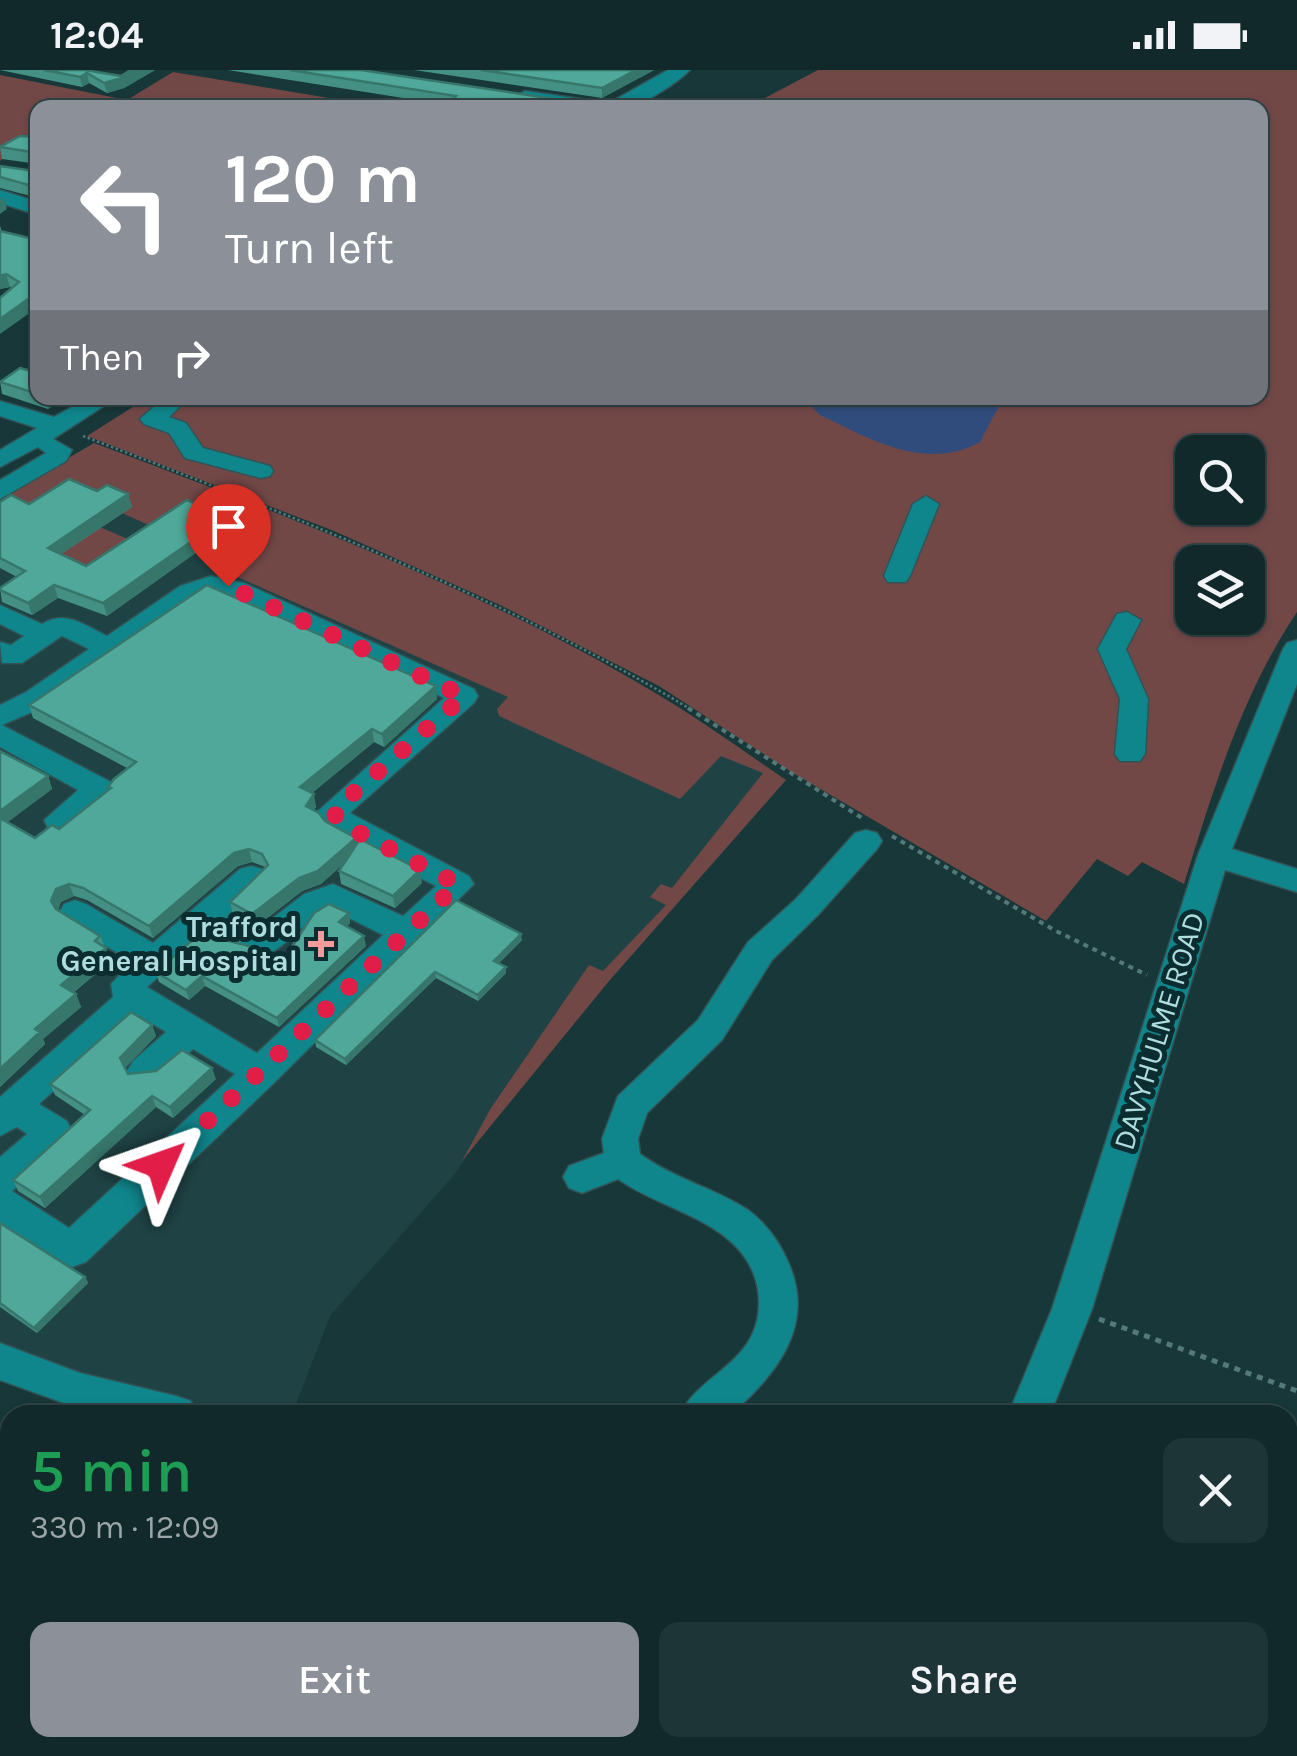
<!DOCTYPE html>
<meta charset="utf-8">
<style>
body{margin:0;font-family:Karla,sans-serif;background:#1e3537;color:#f1f3f6;height:100vh;display:flex;flex-direction:column;font-size:38px;white-space:nowrap}
*{box-sizing:border-box;margin:0}
p{font-size:32px;color:#9ca6a9}
.icon{flex:none;width:55px;height:55px;fill:none;stroke:currentColor;stroke-width:2;stroke-linecap:round;stroke-linejoin:round}
.map{position:relative;flex:1;overflow:hidden}
.sheet{position:absolute;left:0px;top:1335px;width:1298px;height:352px;display:flex;flex-direction:column;background:#11292b;border-radius:30px 30px 0 0;box-shadow:0 2px 8px #0004,0 0 0 2px #304547}
.sheet>*{flex:none}
.banner{position:absolute;left:30px;top:30px;width:1238px;height:305px;border-radius:20px;box-shadow:0 2px 8px #0004,0 0 0 2px #304547;background:#8c9099;color:#fff;overflow:hidden}
.buttons{position:absolute;left:1175px;top:365px;display:grid;gap:20px}
.buttons a{display:grid;place-items:center;width:90px;height:90px;border-radius:20px;background:#11292b;box-shadow:0 2px 8px #0004,0 0 0 2px #304547;font-size:50px}
.pin{position:absolute;display:grid;place-items:center;width:85px;height:85px;color:#fff;margin:-102px -42px;border-radius:50% 50% 50% 0;rotate:-45deg;box-shadow:0 0 10px #0007}
.pin .icon{rotate:45deg}
.me{position:absolute;width:110px;margin:-55px;rotate:47deg;stroke-linejoin:round;filter:drop-shadow(0 0 8px #0008)}
.turn{display:flex;align-items:center;gap:35px;height:210px;padding:0 30px;font-size:45px}
.turn .icon{width:130px;height:130px;stroke-width:2.5}
.turn b{display:block;font-size:70px;line-height:85px}
.then{display:flex;align-items:center;height:95px;padding:0 30px;background:#0003;gap:20px;font-size:38px}
.round{display:grid;place-items:center;flex:none;width:105px;height:105px;border-radius:20px;background:#1e3537}
.overview{display:flex;align-items:center;justify-content:space-between;height:170px;padding:0 30px}
h1{font-size:60px;font-weight:600;line-height:75px;color:#1e9e55}
.primary-button{display:flex;gap:20px;margin-top:auto;padding:20px 30px}
.primary-button a{flex:1;height:115px;border-radius:20px;background:#8c9099;color:#fff;font-size:40px;font-weight:600;line-height:115px;text-align:center}
.primary-button a+a{background:#1e3537;color:#f1f3f6}
.status{display:flex;justify-content:space-between;align-items:center;height:70px;padding:0 50px;background:#11292b;direction:ltr}
.status svg{height:28px;fill:currentColor}
.map>svg:first-child{display:block}
.built{fill:#1f4345}
.green{fill:#724847;fill-rule:evenodd}
.water{fill:#304c7d}
.lines{fill:none;stroke-linecap:round;stroke-linejoin:round}
.minor-casing{stroke:#315355;stroke-width:3}
.path-far2{stroke:#53797b;stroke-width:2.5;stroke-dasharray:2.5 2.5;stroke-linecap:butt}
.path-far1{stroke:#53797b;stroke-width:4;stroke-dasharray:5 5;stroke-linecap:butt}
.path{stroke:#53797b;stroke-width:5;stroke-dasharray:6 6;stroke-linecap:butt}
.minor{fill:#0f868c;fill-rule:evenodd}
.wall{fill:#449084}
.shaded-wall{fill:#37766b}
.building{fill:#4fa899;stroke:#37766b;stroke-width:2.5}
.route{stroke:#e11d48;stroke-width:18;stroke-dasharray:0 32.4}
.poi-dot{fill:#f59b9a;stroke:#0c2d2f;stroke-width:4}
.labels{text-anchor:middle;stroke-width:10;stroke-linejoin:round;paint-order:stroke}
.poi-label{font-size:30px;font-weight:bold;fill:#afdcdf;stroke:#0c2d2f;text-anchor:end}
.street-label{font-size:30px;fill:#afdcdf;stroke:#0c2d2f}
</style>
<div class="status"><b>12:04</b><svg viewBox="0 0 49 12"><path d="M0 12V9h3v3zM5 12V6h3v6zM10 12V3h3v9zM15 12V0h3v12zM26 1h20v11H26zM47 4h2v5h-2z"/></svg></div>
<div class="map">
<svg width="1297" height="1686" viewBox="0 0 1297 1686">
<rect width="100%" height="100%" fill="#173739"/>
<!-- built -->
<polygon class="built" points="94,373 330,466 494,539 652,621 786,710 609,911 480,1067 454,1105 330,1246 292,1345 231,1345 112,1320 0,1275 0,428"/>
<!-- green -->
<g class="green">
<path d="M818,0H1297V542C1242,624 1213,720 1184,814L1142,792L1128,806L1097,789L1046,851L793,703L659,616L500,535L334,461L87,366L147,328H1260V38L748,37ZM1192,382H1248V438H1192ZM1192,492H1248V548H1192Z"/>
<polygon points="173,2 383,37 38,38 37,74 21,71 0,91 0,5 127,30"/>
<path d="M94,373C280,443 481,519 652,621C698,648 742,680 786,710L609,911L462,1091L491,1038L589,895L603,901L666,835L650,827L661,814L672,818L763,703L721,686L680,729L499,646L497,639L508,627L215,497L254,469L191,441L162,461L122,443L116,430L128,421L116,428L0,443V428Z"/>
<polygon points="100,457 141,475 90,509 50,489"/>
</g>
<!-- water -->
<path class="water" d="M813,328H1003L980,372C926,402 870,369 820,345L809,334Z"/>
<g class="lines">
<!-- minor casing -->
<g class="minor-casing">
<g id="minor">
<path d="M668,0H690C677,13 646,33 627,38C606,43 532,38 516,26L525,21L609,33Z"/>
<polygon points="0,120 38,132 38,145 0,133"/>
<polygon points="88,328 116,328 53,369 72,380 66,391 0,429 0,410 46,383 38,377 0,397 0,380 37,358 0,346 0,331 54,347"/>
<polygon points="164,328 189,328 169,347 186,353 203,378 270,396 273,401 270,406 261,408 185,388 169,363 144,354 140,349"/>
<polygon points="926,426 939,434 910,506 906,512 888,512 884,506 913,434"/>
<path d="M211,506L244,513L474,619L478,626L474,633L350,743L469,806L474,814L274,1013L86,1192L72,1197L0,1153V1087L27,1064L17,1057L0,1066V1027L113,927L111,914L132,892L64,850L59,842L64,834L75,830L86,834L153,873L240,799L251,796L262,799L267,807L227,846L256,861L304,824L333,814L403,846L436,816L329,761L318,741L444,628L227,525L213,522L198,528L46,636L2,655L111,712L115,719C104,738 70,764 48,758L44,750L78,720L0,677V635L26,622L89,579L62,566L22,593H2L0,572L11,575L24,566L0,554V535L42,554C65,539 85,555 107,566L180,516ZM331,839L383,865L257,983L147,917L207,864C286,908 269,871 331,839ZM138,945L166,962L133,991L127,1001L133,1011C158,1019 175,995 193,979L235,1004L69,1158L12,1121L67,1073L72,1062L67,1051L39,1034Z"/>
<polygon points="1127,542 1141,550 1126,579 1148,629 1145,684 1140,691 1120,691 1115,684 1120,629 1098,579 1117,544"/>
<polygon points="1297,570 1297,614 1232,779 1297,799 1297,822 1225,800 1092,1239 1050,1345 1008,1345 1052,1239 1198,785 1283,579 1287,573"/>
<path d="M866,760L877,763L882,771L877,779L818,845L772,890L722,970L647,1043L638,1069L640,1084L646,1088C678,1110 716,1119 748,1140C767,1154 780,1173 789,1194C816,1257 775,1306 730,1345H680C693,1316 725,1303 744,1278C757,1261 761,1241 758,1220C747,1152 666,1143 618,1109L582,1123L569,1118L563,1107L569,1096L604,1083L602,1069L618,1026L698,950L748,872L796,829L855,763Z"/>
<polygon points="0,1273 80,1303 176,1326 191,1331 197,1345 97,1345 0,1310"/>
<polygon points="1297,1509 1297,1593 1288,1597 1288,1513"/>
<polygon points="1288,1660 1297,1678 1296,1686 1248,1686 1250,1678 1288,1678"/>
<polygon points="356,1678 405,1678 401,1686 352,1686"/>
<polygon points="857,1678 905,1678 902,1686 854,1686"/>
</g>
</g>
<!-- path-far2 -->
<path class="path-far2" d="M83,366C290,445 502,526 692,640"/>
<!-- path-far1 -->
<g class="path-far1">
<polyline points="688,638 862,748"/>
<polyline points="892,766 1056,861 1147,905"/>
</g>
<!-- path -->
<polyline class="path" points="1099,1249 1297,1321"/>
<!-- minor -->
<use href="#minor" class="minor"/>
</g>
<!-- wall -->
<g class="wall">
<polygon points="0,0 85,0 121,6 131,0 155,0 124,18 107,23 89,13 82,17"/>
<polygon points="228,0 361,0 568,31 447,35"/>
<polygon points="414,0 654,0 602,28"/>
<polygon points="38,67 38,94 2,89 0,77"/>
<polygon points="0,96 34,101 38,98 38,128 0,118"/>
<polygon points="0,156 2,162 38,170 0,264 12,218 10,217 0,219"/>
<polygon points="38,303 38,328 65,328 48,339 2,324 0,311"/>
<polygon points="97,421 128,424 132,437 61,484 86,496 213,442 218,467 107,546 58,528 32,545 2,532 0,518 17,507 0,498 0,432 29,434"/>
<polygon points="437,629 384,677 374,672 312,723 316,737 314,740 325,751 356,768 357,773 422,813 395,838 341,814 339,801 343,794 321,814 302,821 256,857 233,845 230,832 265,797 252,792 238,796 153,868 87,830 74,826 61,832 58,840 100,866 111,891 73,923 76,924 81,937 43,969 45,974 0,1017 0,681 48,706 52,719 7,752 35,768 59,759 109,720 108,717 127,698 33,648 29,635"/>
<polygon points="456,830 522,870 499,893 506,897 506,903 478,931 436,908 346,995 316,977 315,970"/>
<polygon points="349,843 350,853 347,856 366,876 279,957 205,916 189,930 159,912 156,902 229,871 282,892"/>
<polygon points="152,955 156,966 125,998 128,1004 216,1009 173,1048 156,1037 45,1138 18,1121 13,1110 85,1045 55,1025 50,1014"/>
<polygon points="0,1153 85,1207 88,1213 37,1263 0,1237"/>
</g>
<!-- shaded-wall -->
<g class="shaded-wall">
<polygon points="135,0 155,0 124,18 107,23 104,13"/>
<polygon points="636,0 654,0 602,28 602,18"/>
<polygon points="87,3 89,13 82,17 80,7"/>
<polygon points="4,127 7,139 0,144 0,130"/>
<polygon points="6,204 10,217 0,219 0,206"/>
<polygon points="38,222 38,237 0,264 0,249"/>
<polygon points="45,328 65,328 48,339"/>
<polygon points="128,424 132,437 52,490 48,478"/>
<polygon points="213,442 216,454 205,462 202,449"/>
<polygon points="215,455 218,467 107,546 103,533"/>
<polygon points="54,515 58,528 32,545 28,533"/>
<polygon points="436,616 437,629 384,677 382,664"/>
<polygon points="372,659 374,672 303,730 300,717"/>
<polygon points="48,706 52,719 0,758 0,741"/>
<polygon points="314,724 316,737 308,748 306,736"/>
<polygon points="356,768 359,780 321,814 302,821 256,857 252,844"/>
<polygon points="249,779 252,792 238,796 153,868 149,856 234,783"/>
<polygon points="420,800 422,813 395,838 393,826"/>
<polygon points="69,814 74,826 61,832 56,844 51,831 56,819"/>
<polygon points="349,843 350,853 341,862 339,852"/>
<polygon points="521,864 522,870 495,897 494,891"/>
<polygon points="364,866 366,876 279,957 277,948"/>
<polygon points="106,878 111,891 66,928 61,915"/>
<polygon points="506,897 506,903 478,931 478,925"/>
<polygon points="435,902 436,908 346,995 345,989"/>
<polygon points="202,906 205,916 189,930 186,920"/>
<polygon points="76,924 81,937 43,969 45,974 0,1017 0,999 35,959"/>
<polygon points="152,955 156,966 124,999 120,988"/>
<polygon points="212,998 216,1009 173,1048 170,1037"/>
<polygon points="152,1026 156,1037 45,1138 40,1127"/>
<polygon points="85,1207 88,1213 37,1263 34,1258"/>
</g>
<!-- building -->
<g class="building">
<polygon points="44,0 85,0 121,6 131,0 135,0 122,8 104,13 87,3 80,7"/>
<polygon points="290,0 361,0 568,31 562,38 445,38 456,26"/>
<polygon points="481,0 636,0 602,18"/>
<polygon points="20,66 38,67 38,83 0,77"/>
<polygon points="0,96 34,101 38,98 38,120 36,117 0,107"/>
<polygon points="0,161 38,170 38,222 0,249 0,228 19,212 6,204 0,206"/>
<polygon points="20,298 38,303 38,324 0,312"/>
<polygon points="69,409 97,421 107,415 128,424 48,478 86,496 187,430 213,442 202,449 215,455 103,533 54,515 28,533 0,520 0,518 25,501 0,488 0,432 11,425 29,434"/>
<polygon points="207,515 436,616 382,664 372,659 300,717 314,724 306,736 319,743 325,751 356,768 318,801 299,808 252,844 230,832 268,795 262,784 249,779 234,783 149,856 83,818 69,814 56,819 51,831 56,839 100,866 95,871 106,878 61,915 76,924 35,959 40,962 0,999 0,748 35,768 52,755 59,759 111,718 108,717 114,709 136,692 29,635"/>
<polygon points="0,681 48,706 0,741"/>
<polygon points="360,769 420,800 393,826 339,801"/>
<polygon points="456,830 521,864 494,891 506,897 478,925 435,902 345,989 315,970"/>
<polygon points="329,834 349,843 339,852 364,866 277,948 202,906 186,920 156,902 205,859 229,871 257,878 282,892 314,843"/>
<polygon points="131,942 152,955 120,988 128,1004 156,1001 182,980 212,998 170,1037 152,1026 40,1127 13,1110 90,1040 50,1014"/>
<polygon points="0,1153 85,1207 34,1258 0,1233"/>
</g>
<g class="lines">
<!-- route -->
<polyline class="route" points="161,1095 458,814 340,753 333,741 464,626 228,516"/>
</g>
<!-- markers -->
<path class="poi-dot" d="M316 859h10v10h10v10h-10v10h-10v-10h-10v-10h10z"/>
<g class="labels">
<!-- poi labels -->
<g class="poi-label">
<text x="298" y="867">Trafford<tspan x="298" dy="34">General Hospital</tspan></text>
</g>
<!-- street labels -->
<g class="street-label">
<text transform="translate(1159 961) rotate(-73)" y="10">DAVYHULME ROAD</text>
</g>
</g>
</svg>
<div class="buttons">
<a><svg class="icon" aria-label="search" viewBox="0 0 24 24"><circle cx="10" cy="10" r="6"/><path d="M15 15l6 6"/></svg></a>
<a><svg class="icon" aria-label="layers" viewBox="0 0 24 24"><path d="M12 4l9 5-9 5-9-5zM3 14l9 5 9-5"/></svg></a>
</div>
<div class="pin" style="left:228px;top:516px;background:#d93025"><svg class="icon" aria-label="arrive" viewBox="0 0 24 24"><path d="M6 21V4h12l-3 4 3 4H6"/></svg></div>
<svg class="me" style="left:161px;top:1095px" viewBox="-20 -20 40 40"><path d="M0-17L14 15 0 8-14 15z" fill="#e11d48" stroke="#fff" stroke-width="4"/></svg>
<div class="banner">
<div class="turn"><svg class="icon" aria-label="left" viewBox="0 0 24 24"><path d="M17 20v-9H6M10 6l-5 5 5 5"/></svg><div><b>120 m</b>Turn left</div></div>
<div class="then">Then<svg class="icon" aria-label="right" viewBox="0 0 24 24"><path d="M7 20v-9h11M14 6l5 5-5 5"/></svg></div>
</div>
<section class="sheet">
<div class="overview"><div><h1>5 min</h1><p>330 m · 12:09</p></div><a class="round"><svg class="icon" aria-label="close" viewBox="0 0 24 24"><path d="M6 6l12 12M18 6L6 18"/></svg></a></div>
<div class="primary-button"><a>Exit</a><a>Share</a></div>
</section>
</div>
